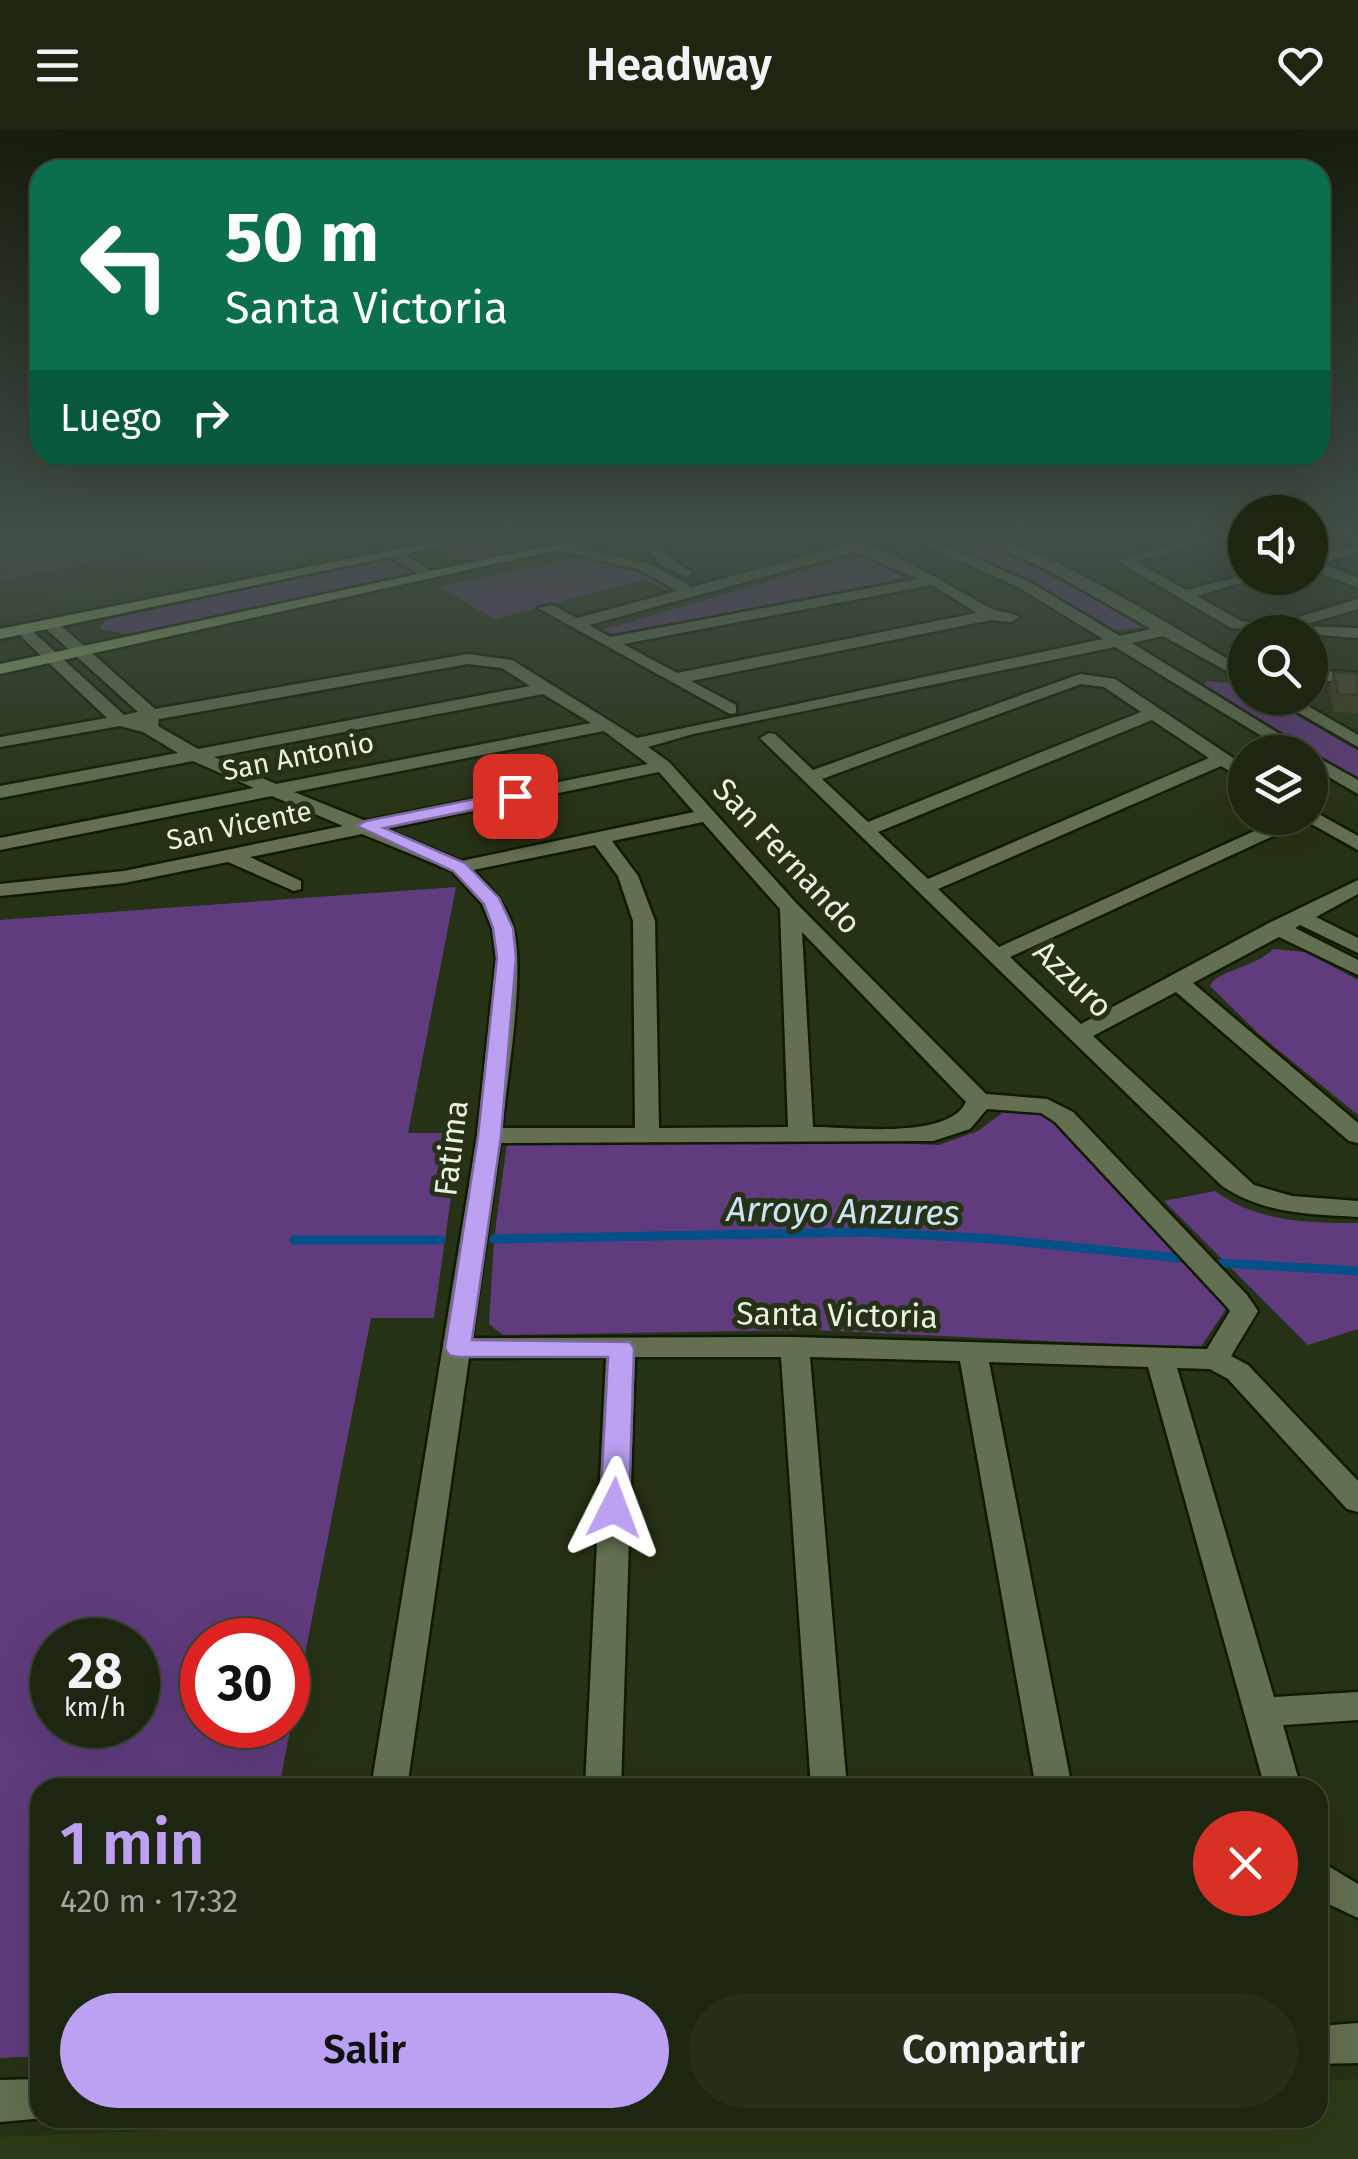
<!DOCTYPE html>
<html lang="es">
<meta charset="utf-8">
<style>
body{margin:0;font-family:"Fira Sans",sans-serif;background:#252e19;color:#f1f3f6;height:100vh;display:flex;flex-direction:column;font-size:38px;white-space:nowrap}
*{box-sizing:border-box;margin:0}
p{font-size:32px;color:#a0a59f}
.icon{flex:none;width:55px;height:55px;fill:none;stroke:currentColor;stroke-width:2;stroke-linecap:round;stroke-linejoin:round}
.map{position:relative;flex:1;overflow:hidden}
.details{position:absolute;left:30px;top:1648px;width:1298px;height:350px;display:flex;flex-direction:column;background:#1c2610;border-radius:30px;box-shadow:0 10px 40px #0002,0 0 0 2px #3a4330}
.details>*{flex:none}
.hud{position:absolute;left:30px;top:30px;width:1300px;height:305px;border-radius:30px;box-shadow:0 10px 40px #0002,0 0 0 2px #3a4330;background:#0b6e4f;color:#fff;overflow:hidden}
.tools{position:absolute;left:1228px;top:365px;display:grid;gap:20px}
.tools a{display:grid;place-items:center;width:100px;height:100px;border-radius:50%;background:#1c2610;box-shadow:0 10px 40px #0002,0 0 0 2px #3a4330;font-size:50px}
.speed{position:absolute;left:30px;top:1488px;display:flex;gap:20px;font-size:50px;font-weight:700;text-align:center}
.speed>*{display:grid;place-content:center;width:130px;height:130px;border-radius:50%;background:#1c2610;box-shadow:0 10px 40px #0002,0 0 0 2px #3a4330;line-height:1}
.speed small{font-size:25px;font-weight:400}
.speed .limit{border:15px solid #d22;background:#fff;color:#111}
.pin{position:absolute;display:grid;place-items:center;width:85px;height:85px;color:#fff;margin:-42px;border-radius:20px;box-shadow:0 5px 15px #0006}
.me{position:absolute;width:110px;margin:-55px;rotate:3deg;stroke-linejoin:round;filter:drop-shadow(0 0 8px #0008)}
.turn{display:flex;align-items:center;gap:35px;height:210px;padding:0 30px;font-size:45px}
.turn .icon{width:130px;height:130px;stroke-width:2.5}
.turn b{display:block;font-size:70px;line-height:85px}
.then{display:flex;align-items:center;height:95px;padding:0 30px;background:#0003;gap:20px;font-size:38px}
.round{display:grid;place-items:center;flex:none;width:105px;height:105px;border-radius:52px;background:#252e19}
.overview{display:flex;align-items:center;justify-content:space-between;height:170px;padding:0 30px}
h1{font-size:60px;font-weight:600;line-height:75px;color:#bca0f2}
.action{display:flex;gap:20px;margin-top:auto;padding:20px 30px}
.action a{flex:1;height:115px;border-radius:60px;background:#bca0f2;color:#111;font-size:40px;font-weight:600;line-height:115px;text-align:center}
.action a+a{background:#252e19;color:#f1f3f6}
header{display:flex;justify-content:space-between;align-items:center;height:130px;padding:0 30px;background:#1c2610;font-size:45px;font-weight:600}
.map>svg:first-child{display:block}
.built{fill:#2c3b17}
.green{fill:#603b7e;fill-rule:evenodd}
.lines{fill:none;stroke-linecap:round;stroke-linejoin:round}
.stream{stroke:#035188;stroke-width:9}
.minor-casing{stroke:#0f1a01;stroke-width:5}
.major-casing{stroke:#0f1a01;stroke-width:5}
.minor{fill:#627051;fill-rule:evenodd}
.major{fill:#8ba56a;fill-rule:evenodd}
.wall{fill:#403f23}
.shaded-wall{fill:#34331d}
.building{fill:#4a4929;stroke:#34331d;stroke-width:2.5}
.route{fill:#bca0f2;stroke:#7a689d;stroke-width:2.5}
.labels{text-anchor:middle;stroke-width:10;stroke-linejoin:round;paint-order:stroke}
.far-street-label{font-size:28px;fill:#e9f2e0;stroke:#263215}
.street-label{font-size:32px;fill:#e9f2e0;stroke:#263215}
.water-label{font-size:35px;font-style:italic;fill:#cee2f5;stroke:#263215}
</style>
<header><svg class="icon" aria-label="menu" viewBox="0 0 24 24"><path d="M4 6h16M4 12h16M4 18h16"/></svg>Headway<svg class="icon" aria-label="heart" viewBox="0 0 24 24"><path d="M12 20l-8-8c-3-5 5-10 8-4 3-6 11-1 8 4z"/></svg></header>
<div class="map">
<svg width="1358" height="2029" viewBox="0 0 1358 2029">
<rect width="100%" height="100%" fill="#263215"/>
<!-- built -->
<g class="built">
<polygon points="0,406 361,406 374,414 0,490"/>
<polygon points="1358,1949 1358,2029 0,2029 0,2007 449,1988 1318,1988 1318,1950"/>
</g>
<!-- green -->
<g class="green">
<polygon points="509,406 585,406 468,430 452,429 442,423"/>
<polygon points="922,406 970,408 1109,474 1142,498 1115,500 1102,496 988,433"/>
<polygon points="579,427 656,446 673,459 669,461 644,450 495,489 439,457"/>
<polygon points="852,427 866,428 906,448 616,504 602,500"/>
<polygon points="394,428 416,442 128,504 100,499 104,492 117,487"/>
<polygon points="1208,551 1245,555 1245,568 1267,568 1358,621 1358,652 1200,557"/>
<path d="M456,757L408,1003H460L434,1188H371L279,1657L40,1658V1926L0,1928V790ZM52,1510H138V1595H52ZM202,1510H288V1595H202Z"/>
<path d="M1273,819L1305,822L1358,850V985L1260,905L1210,856C1216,841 1257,837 1273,819Z"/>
<polygon points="998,976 1045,980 1228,1176 1200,1218 813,1200 503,1205 489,1194 494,1109 507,1013 813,1010 939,1015 978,1001 1001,984"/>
<path d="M1215,1061C1257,1092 1307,1093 1358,1093V1199L1308,1215L1164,1071Z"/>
</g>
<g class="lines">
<!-- stream -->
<g class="stream">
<polyline points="494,1109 865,1102 995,1109 1189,1129"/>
<polyline points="294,1110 441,1110"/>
<polyline points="1222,1133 1358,1141"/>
</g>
<!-- minor casing -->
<g class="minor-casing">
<g id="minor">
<polygon points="636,406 651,406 671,429 693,443 686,447 661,435"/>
<path d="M823,406C873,405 945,454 990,478C999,483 1010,481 1019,487L1011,492L991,490L691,551L736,575V583L730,584L538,478L552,475L577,488L677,461L640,440L558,420V414L650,434L692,457L842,416ZM855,422L918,449L610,507L589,495ZM932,455L977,483L677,543L623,514Z"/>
<path d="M905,406H924L1028,451L1120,506L1151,499L1044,438L971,406C1031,404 1186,506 1245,539V551L1163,506L1132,513L1309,622H1288L1115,517L693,604L648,617L669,632L797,774L986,964L1047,969L1073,982L1247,1165L1258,1181L1231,1226L1248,1235L1358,1351V1382L1347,1379L1228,1249L1210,1239L1177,1238L1274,1567L1358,1562V1590L1283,1595L1301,1658H1265L1148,1237L989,1232L1072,1658H1036L960,1231L810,1227L847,1658H811L781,1227H635L621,1658H585L606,1227L469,1228L407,1658H371L477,1006L496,828L492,798L482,774L452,741L362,704L250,727L301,751V759L294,761L228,732L124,753L0,766V754L124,741L343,696L272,666L0,720V708L254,658L193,631L0,668V656L178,623L143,602L120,596L0,617V607L107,588L13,499L27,496L124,585L138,582L44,497V491H56L155,579L468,524L512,530L637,608L1103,509L1018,457ZM468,534L502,538L530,556L198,619L158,596L159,589ZM543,564L591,593L276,654L214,627ZM604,601L648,634L366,691L294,662ZM659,642L694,682L461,731L385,699ZM703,692L780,779L788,997L659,998L655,791L638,746L612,711ZM595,715L618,746L633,791L635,998H502C507,950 526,839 513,797C506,773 490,758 473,740ZM802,802L966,972C948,1010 851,997 813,997ZM987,979L1041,983L1055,992L1227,1177L1230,1181L1207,1219L795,1207L472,1208L500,1013L933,1011L970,999Z"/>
<polygon points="1200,406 1223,406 1137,432 1186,460 1245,445 1257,448 1197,466 1241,491 1284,496 1285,491 1358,469 1358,479 1300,496 1358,498 1358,508 1231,498 1117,431"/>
<polygon points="1358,415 1358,423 1322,433 1358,448 1358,458 1310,439 1310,427"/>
<polygon points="390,421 400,421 435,444 423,447 390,427"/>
<polygon points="1310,540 1358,543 1358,553 1310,550"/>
<path d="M1080,544L1115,549L1245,636V650L1221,636L938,759L999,817L1283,688H1310V679L1358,706V720L1306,691L1010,827L1081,894L1269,793L1358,750V764L1316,787L1358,808V823L1300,795L1295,798L1358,830V845L1279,807L1193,853L1358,993V1013L1349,1011L1176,862L1093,906L1254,1055L1292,1066L1358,1071V1087C1310,1084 1263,1084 1222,1056L760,608L769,603L775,604L813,640ZM1081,554L1104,557L1141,582L868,692L822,649ZM1152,590L1209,628L928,749L878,702Z"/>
<polygon points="1273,568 1294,568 1358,605 1358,617"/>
<polygon points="1310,623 1358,650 1358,664 1310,636"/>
<polygon points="1318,1730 1358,1754 1358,1788 1318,1769"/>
<polygon points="1358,1893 1358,1933 1318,1934 1318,1896"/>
<polygon points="40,1949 40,1988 45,1988 0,1992 0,1950"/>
</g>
</g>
<!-- major casing -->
<g class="major-casing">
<g id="major">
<polygon points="462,406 489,406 0,509 0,499"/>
<polygon points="594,406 620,406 0,544 0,534"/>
</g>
</g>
<!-- minor -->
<use href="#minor" class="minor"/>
<!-- major -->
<use href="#major" class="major"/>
</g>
<!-- wall -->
<g class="wall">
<polygon points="679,406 805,406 764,418 682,426"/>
<polygon points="1001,406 1123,406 1047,424"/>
<polygon points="1333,542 1358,544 1358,583 1334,582 1329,560"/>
</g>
<!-- shaded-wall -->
<g class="shaded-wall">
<polygon points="233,406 291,406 292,418 0,478 0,452"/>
<polygon points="682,406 805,406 764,418 682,426"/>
<polygon points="1049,406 1123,406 1047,424"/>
</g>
<!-- building -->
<g class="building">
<polygon points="0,406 233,406 0,452"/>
<polygon points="1333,542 1358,544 1358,565 1338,564"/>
</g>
<!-- sky -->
<linearGradient id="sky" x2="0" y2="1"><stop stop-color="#151c0c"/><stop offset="0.59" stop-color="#414f46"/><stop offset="1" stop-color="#414f46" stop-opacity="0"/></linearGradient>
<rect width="1358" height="690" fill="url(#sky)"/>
<!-- route -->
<polygon class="route" points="515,661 523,666 521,670 384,698 465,733 499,768 513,798 516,828 501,1006 472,1210 630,1212 634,1218 629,1378 625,1386 614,1389 604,1386 600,1378 608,1227 458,1227 449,1225 445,1218 478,1006 497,828 493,798 484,774 453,741 357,696 366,691"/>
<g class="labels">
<!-- far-street labels -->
<g class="far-street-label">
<text transform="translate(298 626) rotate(-11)" y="10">San Antonio</text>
<text transform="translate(239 695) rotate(-12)" y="10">San Vicente</text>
</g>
<!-- street labels -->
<g class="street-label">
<text transform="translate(787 726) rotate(47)" y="11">San Fernando</text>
<text transform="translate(1073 849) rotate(44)" y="11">Azzuro</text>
<text transform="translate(451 1018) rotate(-83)" y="11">Fatima</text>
<text transform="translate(837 1185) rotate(1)" y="11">Santa Victoria</text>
</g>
<!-- water labels -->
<g class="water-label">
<text transform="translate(843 1081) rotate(1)" y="12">Arroyo Anzures</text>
</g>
</g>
</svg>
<div class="tools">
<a><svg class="icon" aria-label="sound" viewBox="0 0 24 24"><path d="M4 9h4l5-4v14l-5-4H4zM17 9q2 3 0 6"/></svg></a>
<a><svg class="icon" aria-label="search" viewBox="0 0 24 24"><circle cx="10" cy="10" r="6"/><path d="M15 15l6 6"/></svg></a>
<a><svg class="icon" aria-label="layers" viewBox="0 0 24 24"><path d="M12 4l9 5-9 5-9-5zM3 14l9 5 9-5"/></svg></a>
</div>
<div class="speed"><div>28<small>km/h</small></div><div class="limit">30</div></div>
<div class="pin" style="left:515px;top:666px;background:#d93025"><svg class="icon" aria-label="arrive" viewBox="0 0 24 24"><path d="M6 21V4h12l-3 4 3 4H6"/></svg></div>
<svg class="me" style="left:614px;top:1378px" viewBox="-20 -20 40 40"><path d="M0-17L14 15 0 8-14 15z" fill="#bca0f2" stroke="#fff" stroke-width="4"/></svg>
<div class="hud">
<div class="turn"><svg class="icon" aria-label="left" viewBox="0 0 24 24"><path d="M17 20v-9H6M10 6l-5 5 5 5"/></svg><div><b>50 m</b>Santa Victoria</div></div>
<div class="then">Luego<svg class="icon" aria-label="right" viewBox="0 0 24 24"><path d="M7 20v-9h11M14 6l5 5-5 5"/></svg></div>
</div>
<section class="details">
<div class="overview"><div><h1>1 min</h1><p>420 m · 17:32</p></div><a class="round" style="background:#d93025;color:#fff"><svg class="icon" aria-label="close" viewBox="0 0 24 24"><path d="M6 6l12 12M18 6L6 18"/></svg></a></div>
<div class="action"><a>Salir</a><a>Compartir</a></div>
</section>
</div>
